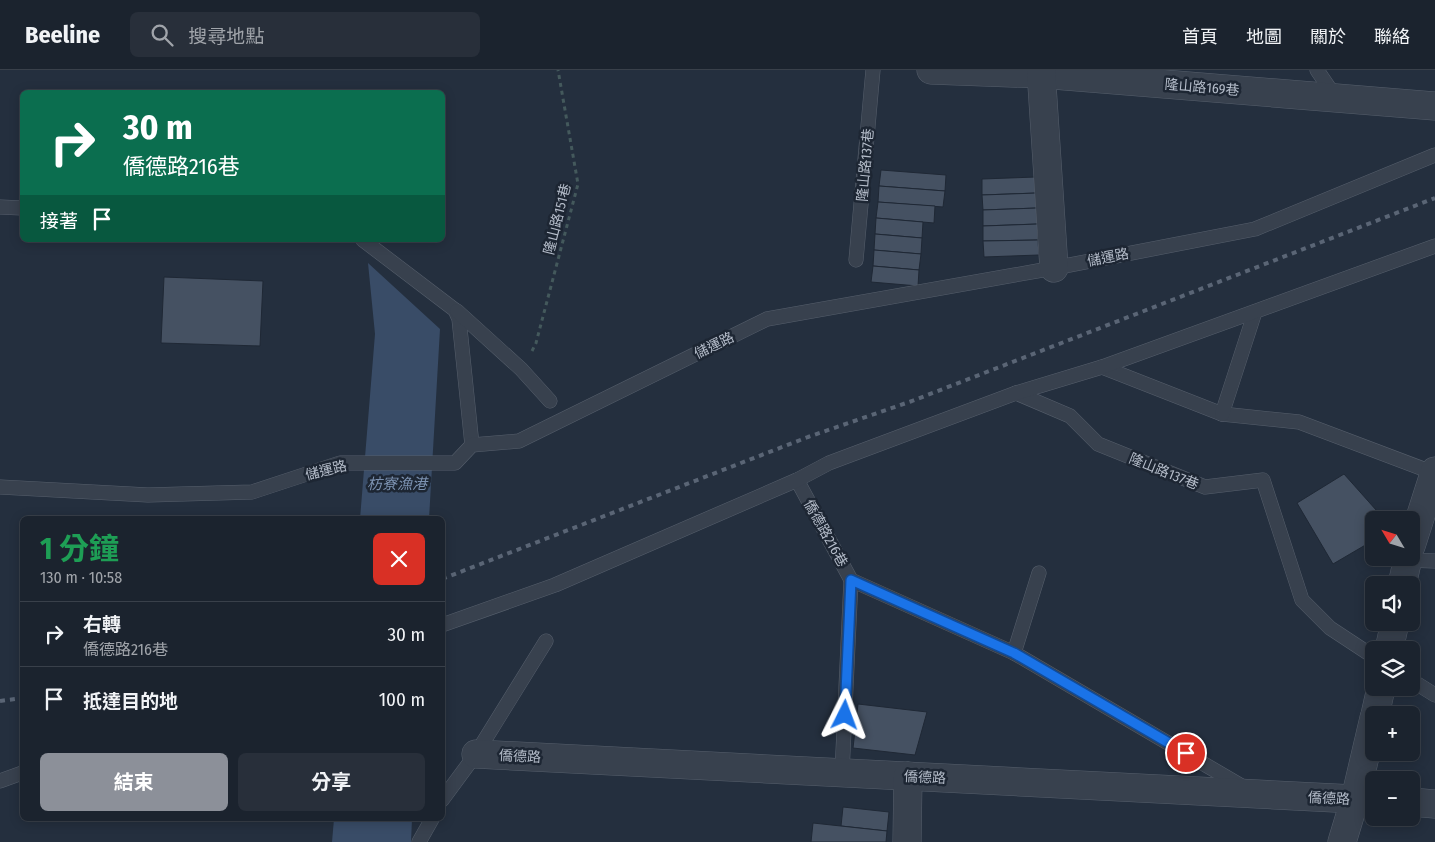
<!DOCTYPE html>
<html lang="zh-TW">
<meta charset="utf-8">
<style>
body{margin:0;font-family:"Fira Sans Condensed","Noto Sans TC",sans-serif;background:#282f3a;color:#f1f3f6;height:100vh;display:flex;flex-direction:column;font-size:19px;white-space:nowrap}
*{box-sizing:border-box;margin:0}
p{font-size:16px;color:#a0a4aa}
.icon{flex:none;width:28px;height:28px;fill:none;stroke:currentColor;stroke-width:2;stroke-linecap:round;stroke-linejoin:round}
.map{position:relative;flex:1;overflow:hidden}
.details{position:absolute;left:20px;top:446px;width:425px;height:305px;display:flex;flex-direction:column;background:#1b232e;border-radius:8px;box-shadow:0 2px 12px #0003,0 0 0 1px #39404a}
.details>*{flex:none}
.banner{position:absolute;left:20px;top:20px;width:425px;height:152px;border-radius:8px;box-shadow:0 2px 12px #0003,0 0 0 1px #39404a;background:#0b6e4f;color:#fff;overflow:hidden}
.needle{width:32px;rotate:308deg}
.tools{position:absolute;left:1365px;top:441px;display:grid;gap:10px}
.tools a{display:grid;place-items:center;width:55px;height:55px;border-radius:8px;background:#1b232e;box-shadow:0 2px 12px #0003,0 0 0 1px #39404a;font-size:25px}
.pin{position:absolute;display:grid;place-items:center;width:42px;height:42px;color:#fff;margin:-21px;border:2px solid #fff;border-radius:50%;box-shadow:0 1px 5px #0007}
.me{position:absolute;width:55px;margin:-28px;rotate:3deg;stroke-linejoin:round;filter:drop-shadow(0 0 4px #0008)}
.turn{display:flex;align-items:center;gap:18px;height:105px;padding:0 20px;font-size:22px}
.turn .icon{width:65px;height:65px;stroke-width:2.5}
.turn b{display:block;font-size:35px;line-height:42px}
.then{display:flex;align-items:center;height:48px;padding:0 20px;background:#0003;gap:10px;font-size:19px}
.round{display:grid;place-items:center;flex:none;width:52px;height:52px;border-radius:8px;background:#282f3a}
.overview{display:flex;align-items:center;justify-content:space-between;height:85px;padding:0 20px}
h1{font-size:30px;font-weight:700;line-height:38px;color:#1e9e55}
.action{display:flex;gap:10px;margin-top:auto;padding:10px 20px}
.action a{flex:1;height:58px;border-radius:8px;background:#8c9099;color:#fff;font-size:20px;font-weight:700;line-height:58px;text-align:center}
.action a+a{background:#282f3a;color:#f1f3f6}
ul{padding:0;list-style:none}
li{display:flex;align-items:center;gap:15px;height:65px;padding:0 20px;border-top:1px solid #39404a}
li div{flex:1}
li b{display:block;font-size:19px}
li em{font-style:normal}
header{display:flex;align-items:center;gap:30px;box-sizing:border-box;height:70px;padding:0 25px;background:#1b232e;border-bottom:1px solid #39404a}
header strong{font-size:24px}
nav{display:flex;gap:28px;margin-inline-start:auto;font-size:18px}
.search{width:350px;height:45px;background:#282f3a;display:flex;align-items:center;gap:12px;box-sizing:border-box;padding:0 18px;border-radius:8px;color:#a0a4aa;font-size:19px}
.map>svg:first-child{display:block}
.water{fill:#394c67}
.building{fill:#455162;stroke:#1f2835}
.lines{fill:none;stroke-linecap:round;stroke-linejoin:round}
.service-casing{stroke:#565f6c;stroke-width:15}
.minor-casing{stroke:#565f6c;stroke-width:29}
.path{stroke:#44595c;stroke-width:3;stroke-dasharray:4 4;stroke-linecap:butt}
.service{stroke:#38414e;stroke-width:14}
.minor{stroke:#38414e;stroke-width:28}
.rail{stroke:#5a6575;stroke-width:4;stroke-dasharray:5 5;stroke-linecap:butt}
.route-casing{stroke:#114b97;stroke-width:12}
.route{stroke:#1a73e8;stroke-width:9}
.labels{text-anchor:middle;stroke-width:5;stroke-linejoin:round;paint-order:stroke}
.street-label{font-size:14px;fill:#b4bcc9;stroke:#1d2633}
.water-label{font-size:15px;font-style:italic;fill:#7c92b1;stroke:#1d2633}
</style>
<header>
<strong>Beeline</strong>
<div class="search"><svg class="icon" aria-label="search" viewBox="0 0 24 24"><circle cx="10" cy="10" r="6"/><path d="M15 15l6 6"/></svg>搜尋地點</div>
<nav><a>首頁</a><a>地圖</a><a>關於</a><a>聯絡</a></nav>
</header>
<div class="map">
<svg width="1435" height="772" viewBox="0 0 1435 772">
<rect width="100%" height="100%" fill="#242f3e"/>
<!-- water -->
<g class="water">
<polygon points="368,193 440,259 429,449 360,449 375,264"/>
<polygon points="334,749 412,749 411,772 332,772"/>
</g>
<!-- building -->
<g class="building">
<polygon points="881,100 946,105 945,121 879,116"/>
<polygon points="1036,107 1037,123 982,125 982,109"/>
<polygon points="879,116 945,121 943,137 878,132"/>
<polygon points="1037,123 1037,138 983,140 982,125"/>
<polygon points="878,132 935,136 934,153 876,148"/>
<polygon points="1037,138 1038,154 983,156 983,140"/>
<polygon points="876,148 923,152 922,168 875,164"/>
<polygon points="1038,154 1038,170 983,171 983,156"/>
<polygon points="875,164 922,168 921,184 874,180"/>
<polygon points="1038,170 1039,185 984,187 983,171"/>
<polygon points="874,180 921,184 919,200 873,196"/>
<polygon points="873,196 919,200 918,216 871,212"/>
<polygon points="164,207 263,211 260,276 161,273"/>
<polygon points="1344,404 1385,450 1374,450 1374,470 1333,494 1297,433"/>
<polygon points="858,634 927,642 915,685 853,678"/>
<polygon points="843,737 889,742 887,761 841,756"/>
<polygon points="813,753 887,761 886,772 811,772"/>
</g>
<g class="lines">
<!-- service casing -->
<g class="service-casing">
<g id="service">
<polyline points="1317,0 1336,28"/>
<polyline points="0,137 22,138"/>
<polyline points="363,170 455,240 459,249 472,375"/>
<polyline points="856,190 873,0"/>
<polyline points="457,241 521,299 550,331"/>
<polyline points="1102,297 1222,344 1299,352 1434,403"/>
<polyline points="1016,323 1070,346 1098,374 1205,417 1263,410 1302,530 1330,558 1374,587"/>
<polyline points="1222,344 1255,242"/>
<polyline points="797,410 851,510 1014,583 1245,718"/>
<polyline points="0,417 148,425 252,422 340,393 455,393 472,375 519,371 767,249 1054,198 1255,159 1435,85"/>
<polyline points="1407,490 1435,491"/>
<polyline points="442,555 555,515 797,410 829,393 1016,323 1102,297 1435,176"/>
<polyline points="1014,583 1039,503"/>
<polyline points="1411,610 1435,625"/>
<polyline points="842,703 851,510"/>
<polyline points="0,711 22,703"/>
<polyline points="442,730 476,684 546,571"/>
<polyline points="419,772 432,749"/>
</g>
</g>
<!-- minor casing -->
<g class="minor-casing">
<g id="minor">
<polyline points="931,0 1041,4 1435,36"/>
<polyline points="1041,0 1054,198"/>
<polyline points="1411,476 1435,401"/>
<polyline points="1402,515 1408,488"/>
<polyline points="1389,580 1395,552"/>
<polyline points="1375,645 1381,618"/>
<polyline points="476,684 1374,730"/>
<polyline points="1411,732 1435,734"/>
<polyline points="907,772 908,706"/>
<polyline points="1342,772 1355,729 1374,648"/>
</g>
</g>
<!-- path -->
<polyline class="path" points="532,281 536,273 578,114 558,0"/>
<!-- service -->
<use href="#service" class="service"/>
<!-- minor -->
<use href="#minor" class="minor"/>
<!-- rail -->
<g class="rail">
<polyline points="442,509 808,367 912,331 1435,128"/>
<polyline points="0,631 22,628"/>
</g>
</g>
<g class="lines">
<!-- route casing -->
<g class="route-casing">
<polyline id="route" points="845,645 851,510 1014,583 1186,683"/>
</g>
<!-- route -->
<use href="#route" class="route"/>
</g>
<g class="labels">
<!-- street labels -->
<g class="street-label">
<text transform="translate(1202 17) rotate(5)" y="5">隆山路169巷</text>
<text transform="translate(865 95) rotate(-85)" y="5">隆山路137巷</text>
<text transform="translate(557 149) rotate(-76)" y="5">隆山路151巷</text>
<text transform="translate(1108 187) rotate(-11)" y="5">儲運路</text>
<text transform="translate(714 275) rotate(-26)" y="5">儲運路</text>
<text transform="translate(326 400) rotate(-14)" y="5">儲運路</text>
<text transform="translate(1164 401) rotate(22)" y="5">隆山路137巷</text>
<text transform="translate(826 463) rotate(61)" y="5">僑德路216巷</text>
<text transform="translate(520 686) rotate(3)" y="5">僑德路</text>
<text transform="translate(925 707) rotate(3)" y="5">僑德路</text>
<text transform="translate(1329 728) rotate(3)" y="5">僑德路</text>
</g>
<!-- water labels -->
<g class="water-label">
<text x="397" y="419">枋寮漁港</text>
</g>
</g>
</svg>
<div class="tools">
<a><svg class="needle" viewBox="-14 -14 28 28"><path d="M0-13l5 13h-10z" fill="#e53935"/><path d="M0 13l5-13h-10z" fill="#a0a4aa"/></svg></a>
<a><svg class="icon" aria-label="sound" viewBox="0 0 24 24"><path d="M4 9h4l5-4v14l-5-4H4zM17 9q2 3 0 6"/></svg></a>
<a><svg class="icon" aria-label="layers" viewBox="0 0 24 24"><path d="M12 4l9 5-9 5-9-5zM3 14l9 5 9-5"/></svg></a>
<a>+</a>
<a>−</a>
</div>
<div class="pin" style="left:1186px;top:683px;background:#d93025"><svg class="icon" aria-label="arrive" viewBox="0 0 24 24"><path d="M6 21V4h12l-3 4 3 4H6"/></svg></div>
<svg class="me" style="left:845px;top:645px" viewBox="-20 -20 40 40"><path d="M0-17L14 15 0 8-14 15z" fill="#1a73e8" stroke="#fff" stroke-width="4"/></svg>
<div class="banner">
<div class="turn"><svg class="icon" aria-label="right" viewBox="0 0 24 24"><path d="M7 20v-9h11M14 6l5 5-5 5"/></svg><div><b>30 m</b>僑德路216巷</div></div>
<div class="then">接著<svg class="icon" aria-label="arrive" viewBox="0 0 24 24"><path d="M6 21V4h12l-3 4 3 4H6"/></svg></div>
</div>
<section class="details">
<div class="overview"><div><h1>1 分鐘</h1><p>130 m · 10:58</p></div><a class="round" style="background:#d93025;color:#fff"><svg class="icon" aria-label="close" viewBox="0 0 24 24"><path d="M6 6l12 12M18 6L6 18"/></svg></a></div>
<ul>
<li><svg class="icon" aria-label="right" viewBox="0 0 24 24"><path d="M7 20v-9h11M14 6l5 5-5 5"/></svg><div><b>右轉</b><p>僑德路216巷</p></div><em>30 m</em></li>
<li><svg class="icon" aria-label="arrive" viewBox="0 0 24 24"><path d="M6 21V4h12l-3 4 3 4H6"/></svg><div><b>抵達目的地</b></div><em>100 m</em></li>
</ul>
<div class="action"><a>結束</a><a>分享</a></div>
</section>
</div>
